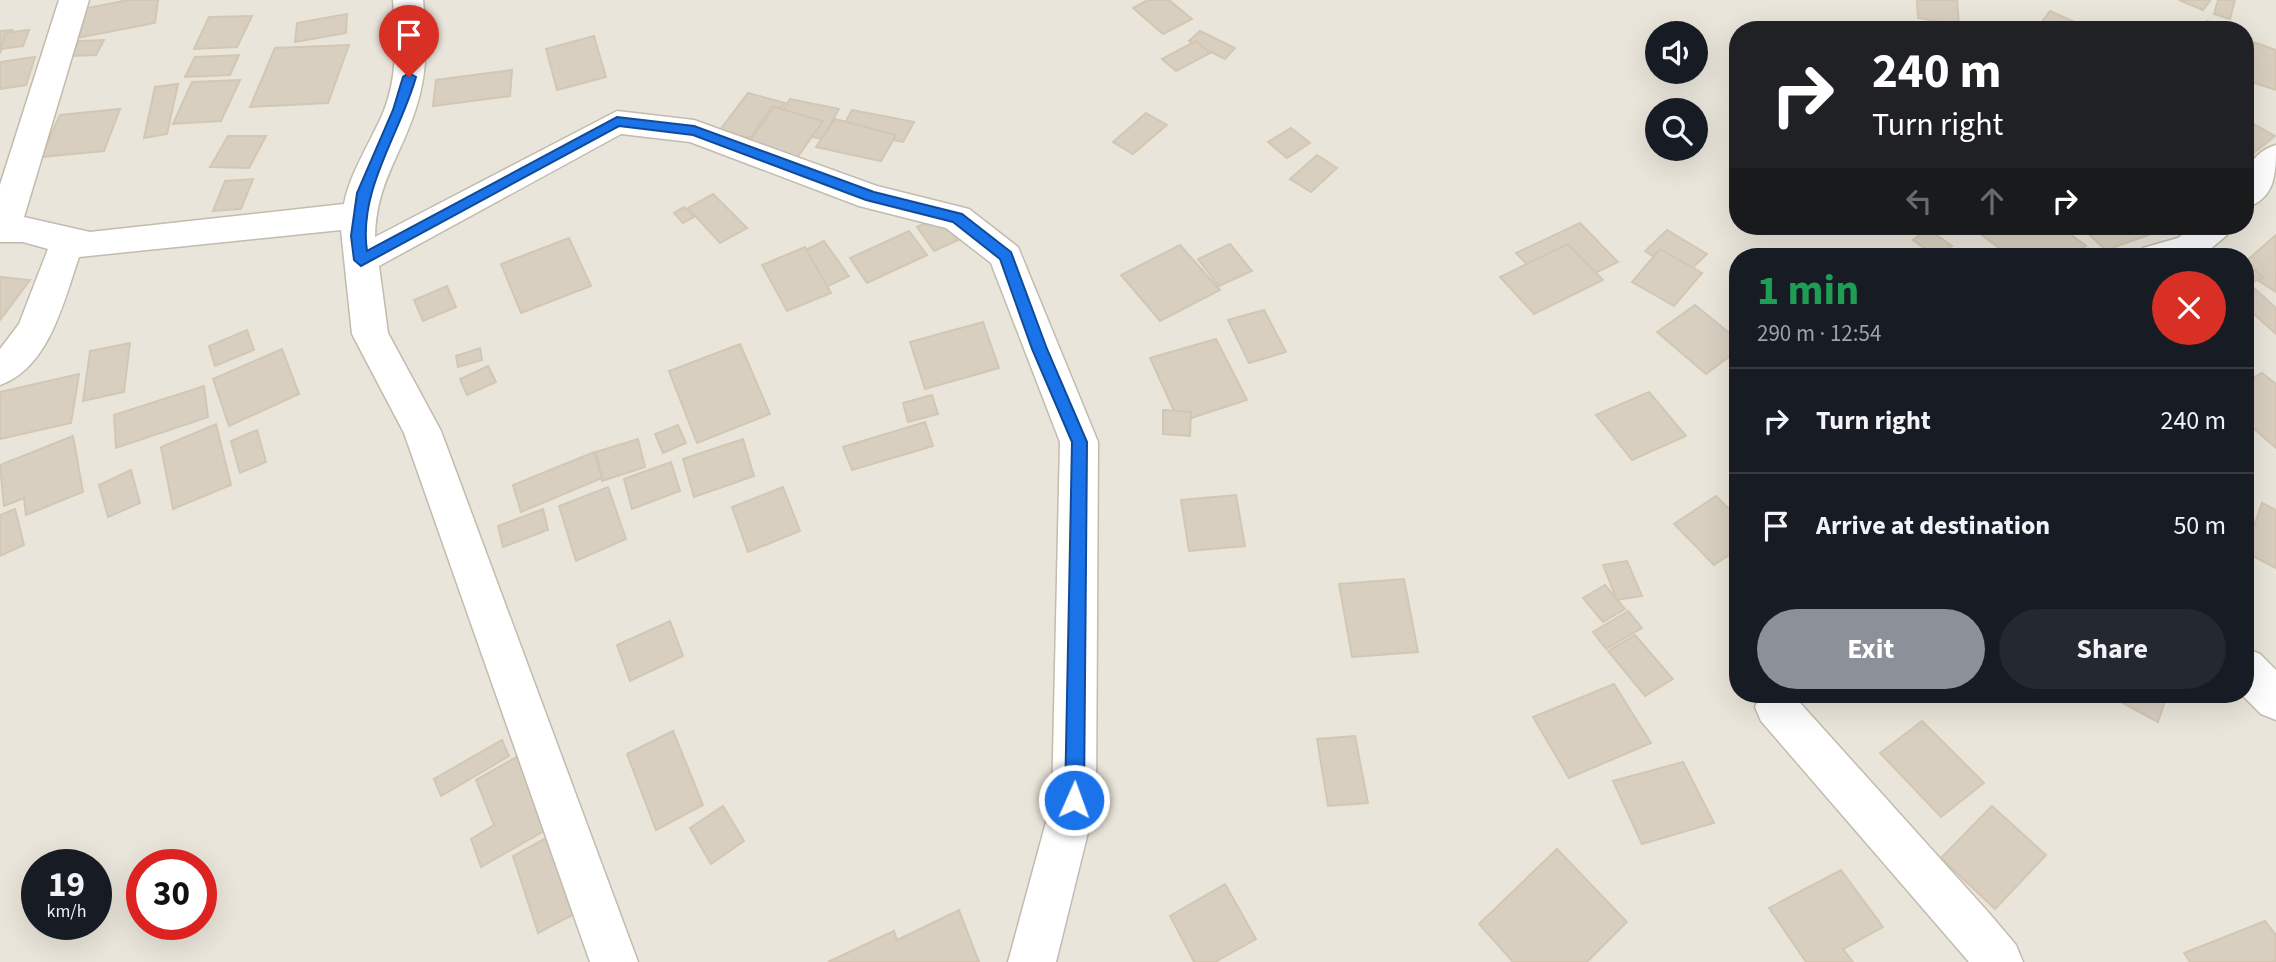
<!DOCTYPE html>
<meta charset="utf-8">
<style>
body{margin:0;font-family:"Source Sans 3",sans-serif;background:#242831;color:#f1f3f6;height:100vh;display:flex;flex-direction:column;font-size:26px;white-space:nowrap}
*{box-sizing:border-box;margin:0}
p{font-size:23px;color:#9ea1a6}
.icon{flex:none;width:38px;height:38px;fill:none;stroke:currentColor;stroke-width:2;stroke-linecap:round;stroke-linejoin:round}
.map{position:relative;flex:1;overflow:hidden}
.side{position:absolute;left:1729px;top:248px;width:525px;height:455px;display:flex;flex-direction:column;background:#171b24;border-radius:28px;box-shadow:0 7px 28px #0002}
.side>*{flex:none}
.hud{position:absolute;left:1729px;top:21px;width:525px;height:214px;border-radius:28px;box-shadow:0 7px 28px #0002;background:#202124;color:#fff;overflow:hidden}
.buttons{position:absolute;left:1645px;top:21px;display:grid;gap:14px}
.buttons a{display:grid;place-items:center;width:63px;height:63px;border-radius:50%;background:#171b24;box-shadow:0 7px 28px #0002;font-size:35px}
.speed{position:absolute;left:21px;top:849px;display:flex;gap:14px;font-size:35px;font-weight:700;text-align:center}
.speed>*{display:grid;place-content:center;width:91px;height:91px;border-radius:50%;background:#171b24;box-shadow:0 7px 28px #0002;line-height:1}
.speed small{font-size:18px;font-weight:400}
.speed .limit{border:10px solid #d22;background:#fff;color:#111}
.pin{position:absolute;display:grid;place-items:center;width:60px;height:60px;color:#fff;margin:-72px -30px;border-radius:50% 50% 50% 0;rotate:-45deg;box-shadow:0 0 7px #0007}
.pin .icon{rotate:45deg}
.me{position:absolute;width:77px;margin:-38px;rotate:2deg;stroke-linejoin:round;filter:drop-shadow(0 0 5px #0008)}
.turn{display:flex;align-items:center;gap:24px;height:147px;padding:0 28px;font-size:32px}
.turn .icon{width:91px;height:91px;stroke-width:2.5}
.turn b{display:block;font-size:49px;line-height:60px}
.lanes{display:flex;align-items:center;height:66px;padding:0 28px;background:#0003;justify-content:center;gap:35px;direction:ltr}
.lanes .off{opacity:.35}
.round{display:grid;place-items:center;flex:none;width:74px;height:74px;border-radius:37px;background:#242831}
.head{display:flex;align-items:center;justify-content:space-between;height:119px;padding:0 28px}
h1{font-size:42px;font-weight:700;line-height:52px;color:#1e9e55}
.cta{display:flex;gap:14px;margin-top:auto;padding:14px 28px}
.cta a{flex:1;height:80px;border-radius:42px;background:#8c9099;color:#fff;font-size:28px;font-weight:700;line-height:80px;text-align:center}
.cta a+a{background:#242831;color:#f1f3f6}
ul{padding:0;list-style:none}
li{display:flex;align-items:center;gap:21px;height:105px;padding:0 28px;border-top:2px solid #363941}
li div{flex:1}
li b{display:block;font-size:26px}
li em{font-style:normal}
.map>svg:first-child{display:block}
.residential{fill:#eae5da;fill-rule:evenodd}
.building{fill:#d8cfc1;stroke:#d3c7b4;stroke-width:2}
.lines{fill:none;stroke-linecap:round;stroke-linejoin:round}
.minor-casing{stroke:#c2bbae;stroke-width:3}
.minor{fill:#fff;fill-rule:evenodd}
.route{fill:#1a73e8;stroke:#114b97;stroke-width:2}
</style>
<div class="map">
<svg width="2276" height="962" viewBox="0 0 2276 962">
<rect width="100%" height="100%" fill="#f6f3ec"/>
<!-- residential -->
<path class="residential" d="M0,0H2276V962H0ZM1738,30H2245V226H1738ZM1657,33H1696V72H1657ZM1657,110H1696V149H1657ZM1738,257H2245V695H1738ZM37,864H96V924H37ZM142,864H201V924H142Z"/>
<!-- building -->
<g class="building">
<polygon points="128,0 158,0 155,23 77,38 82,9"/>
<polygon points="1148,0 1169,0 1192,19 1163,34 1133,8"/>
<polygon points="1917,0 1957,0 1959,25 1918,18"/>
<polygon points="2179,0 2207,0 2210,1 2203,10"/>
<polygon points="2218,0 2235,0 2230,19 2214,14"/>
<polygon points="2050,11 2086,27 2085,30 2036,30"/>
<polygon points="347,14 346,33 295,42 297,23"/>
<polygon points="252,16 237,47 194,49 209,17"/>
<polygon points="2207,21 2229,28 2229,30 2205,30"/>
<polygon points="12,30 0,53 0,31"/>
<polygon points="29,30 23,46 0,49 6,33"/>
<polygon points="1200,31 1235,48 1225,59 1189,41"/>
<polygon points="594,36 606,77 557,90 546,49"/>
<polygon points="2245,39 2276,50 2276,90 2245,80"/>
<polygon points="104,40 96,55 71,56 79,41"/>
<polygon points="1196,41 1210,53 1176,71 1162,59"/>
<polygon points="349,45 328,103 250,107 275,48"/>
<polygon points="239,55 230,75 185,77 195,57"/>
<polygon points="35,57 26,85 0,89 0,62"/>
<polygon points="512,70 510,96 433,106 436,80"/>
<polygon points="240,80 221,121 173,124 192,82"/>
<polygon points="178,84 167,134 144,138 155,87"/>
<polygon points="748,93 785,103 781,109 773,106 750,138 720,130"/>
<polygon points="790,99 839,109 822,139 772,129"/>
<polygon points="774,107 823,121 796,159 747,145"/>
<polygon points="120,109 104,151 41,157 60,115"/>
<polygon points="852,110 914,122 903,142 841,130"/>
<polygon points="1146,113 1167,125 1133,154 1113,142"/>
<polygon points="835,119 896,135 881,161 816,147"/>
<polygon points="2245,119 2275,136 2245,160"/>
<polygon points="1291,128 1310,143 1287,158 1268,142"/>
<polygon points="228,136 266,136 249,168 210,167"/>
<polygon points="1317,155 1337,168 1311,192 1290,179"/>
<polygon points="253,179 241,209 213,211 225,181"/>
<polygon points="713,194 747,228 720,243 688,208"/>
<polygon points="684,207 694,217 683,223 674,213"/>
<polygon points="941,216 958,240 934,251 917,227"/>
<polygon points="1580,223 1618,262 1554,293 1516,253"/>
<polygon points="1979,226 2059,226 2086,246 2068,257 2011,257 1974,229"/>
<polygon points="2080,226 2154,226 2160,231 2106,250"/>
<polygon points="1928,229 1952,246 1936,257 1913,240"/>
<polygon points="1667,230 1707,254 1684,276 1645,251"/>
<polygon points="909,231 927,255 867,283 850,258"/>
<polygon points="2276,235 2276,292 2245,272 2245,262"/>
<polygon points="569,238 591,286 521,313 501,264"/>
<polygon points="824,241 849,276 809,295 785,260"/>
<polygon points="1230,244 1252,271 1219,286 1198,259"/>
<polygon points="1568,244 1603,280 1534,314 1500,277"/>
<polygon points="1180,245 1220,290 1160,321 1121,275"/>
<polygon points="805,247 831,293 787,311 762,265"/>
<polygon points="1660,249 1702,273 1674,306 1632,282"/>
<polygon points="2245,261 2264,278 2245,285"/>
<polygon points="0,277 30,280 0,320"/>
<polygon points="2245,280 2276,308 2276,334 2245,306"/>
<polygon points="447,286 456,307 423,321 414,300"/>
<polygon points="1695,305 1738,340 1738,350 1706,374 1657,332"/>
<polygon points="1264,310 1286,352 1249,363 1228,320"/>
<polygon points="983,322 999,368 925,389 910,342"/>
<polygon points="247,330 254,350 215,366 209,346"/>
<polygon points="1216,339 1247,400 1179,422 1150,358"/>
<polygon points="130,343 124,392 83,401 90,351"/>
<polygon points="740,344 770,414 697,443 669,371"/>
<polygon points="480,348 482,360 458,367 456,356"/>
<polygon points="282,349 299,394 229,426 213,379"/>
<polygon points="488,366 496,382 467,395 460,379"/>
<polygon points="2262,373 2276,384 2276,448 2245,421 2245,382"/>
<polygon points="79,374 71,423 0,439 0,392"/>
<polygon points="204,386 208,417 116,448 114,415"/>
<polygon points="1649,392 1686,436 1632,460 1596,415"/>
<polygon points="932,395 938,414 908,422 903,403"/>
<polygon points="1163,410 1191,412 1190,436 1163,434"/>
<polygon points="925,422 933,446 852,470 843,447"/>
<polygon points="216,424 231,485 173,509 161,447"/>
<polygon points="678,425 686,443 663,453 655,434"/>
<polygon points="257,430 266,462 240,473 231,441"/>
<polygon points="73,436 83,492 26,515 24,498 4,506 0,465"/>
<polygon points="638,439 645,467 602,481 596,452"/>
<polygon points="743,439 754,476 694,497 683,459"/>
<polygon points="594,452 602,478 521,512 513,485"/>
<polygon points="671,462 680,491 632,509 624,479"/>
<polygon points="131,470 140,503 108,517 99,485"/>
<polygon points="608,487 626,539 576,561 559,506"/>
<polygon points="783,487 800,531 748,552 732,507"/>
<polygon points="1236,495 1245,546 1189,551 1181,500"/>
<polygon points="1716,496 1729,509 1738,503 1738,549 1714,565 1674,524"/>
<polygon points="2262,503 2276,510 2276,568 2245,552"/>
<polygon points="15,509 24,545 0,556 0,515"/>
<polygon points="543,509 548,530 503,547 498,526"/>
<polygon points="1627,561 1642,596 1617,600 1603,565"/>
<polygon points="1404,579 1418,652 1352,657 1339,584"/>
<polygon points="1605,585 1625,609 1603,622 1583,598"/>
<polygon points="1628,611 1642,628 1606,649 1593,632"/>
<polygon points="670,621 683,656 630,681 617,645"/>
<polygon points="1635,635 1673,679 1645,696 1608,651"/>
<polygon points="1614,684 1651,743 1569,778 1533,717"/>
<polygon points="2108,695 2167,695 2158,722"/>
<polygon points="1922,721 1984,783 1941,817 1880,753"/>
<polygon points="673,731 703,805 656,830 627,754"/>
<polygon points="1355,736 1368,803 1328,806 1317,739"/>
<polygon points="502,740 509,756 441,796 434,779"/>
<polygon points="520,755 551,827 481,867 471,839 494,825 476,780"/>
<polygon points="1683,762 1714,823 1642,844 1613,781"/>
<polygon points="723,806 744,841 711,864 690,828"/>
<polygon points="1992,806 2046,855 1995,909 1941,858"/>
<polygon points="552,835 578,912 538,933 513,856"/>
<polygon points="1557,849 1627,922 1587,962 1513,962 1479,924"/>
<polygon points="1841,870 1883,927 1843,949 1853,962 1806,962 1769,908"/>
<polygon points="1225,884 1256,939 1215,962 1194,962 1170,916"/>
<polygon points="959,910 979,962 828,962 894,931 897,940"/>
<polygon points="2265,921 2276,935 2276,962 2190,962 2184,953"/>
</g>
<g class="lines">
<!-- minor casing -->
<g class="minor-casing">
<g id="minor">
<path d="M59,0H89L24,217L90,232L344,204C350,173 370,143 383,113C398,77 396,39 393,0H423C427,38 428,71 416,108C401,156 376,183 375,237L617,111L694,120L877,186L969,209L1018,247L1098,442L1096,800L1056,962H1008L1052,800L1060,442L991,263L946,228L859,206L690,142L621,134L379,266L388,333L441,431L638,962H590L404,433L352,334L341,230L79,257C64,301 49,368 0,385V349L19,324L48,249L23,242H0V185Z"/>
<path d="M2276,145C2276,173 2276,199 2245,208C2245,180 2244,155 2276,145Z"/>
<polygon points="2193,226 2232,226 2227,235 2201,257 2138,257 2143,248 2178,238"/>
<polygon points="2245,648 2260,654 2276,670 2276,720 2261,714 2242,695 2245,695"/>
<polygon points="1760,695 1793,695 1989,913 2016,945 2023,962 1969,962 1761,721 1755,707"/>
</g>
</g>
<!-- minor -->
<use href="#minor" class="minor"/>
</g>
<!-- route -->
<path class="route" d="M409,73L416,77C400,134 358,190 367,251L617,117L694,126L874,192L962,214L1011,252L1047,349L1087,442L1084,800L1081,807L1074,809L1068,807L1065,800L1072,442L1032,349L1000,259L953,222L866,200L693,135L619,126L361,266L354,260L351,236L357,193L393,110L403,77Z"/>
</svg>
<div class="buttons">
<a><svg class="icon" aria-label="sound" viewBox="0 0 24 24"><path d="M4 9h4l5-4v14l-5-4H4zM17 9q2 3 0 6"/></svg></a>
<a><svg class="icon" aria-label="search" viewBox="0 0 24 24"><circle cx="10" cy="10" r="6"/><path d="M15 15l6 6"/></svg></a>
</div>
<div class="speed"><div>19<small>km/h</small></div><div class="limit">30</div></div>
<div class="pin" style="left:409px;top:77px;background:#d93025"><svg class="icon" aria-label="arrive" viewBox="0 0 24 24"><path d="M6 21V4h12l-3 4 3 4H6"/></svg></div>
<svg class="me" style="left:1074px;top:800px" viewBox="-20 -20 40 40"><circle r="17" fill="#1a73e8" stroke="#fff" stroke-width="3"/><path d="M0-11L8 9 0 5-8 9z" fill="#fff"/></svg>
<div class="hud">
<div class="turn"><svg class="icon" aria-label="right" viewBox="0 0 24 24"><path d="M7 20v-9h11M14 6l5 5-5 5"/></svg><div><b>240 m</b>Turn right</div></div>
<div class="lanes"><svg class="icon off" aria-label="left" viewBox="0 0 24 24"><path d="M17 20v-9H6M10 6l-5 5 5 5"/></svg><svg class="icon off" aria-label="ahead" viewBox="0 0 24 24"><path d="M12 20V5M6 11l6-6 6 6"/></svg><svg class="icon" aria-label="right" viewBox="0 0 24 24"><path d="M7 20v-9h11M14 6l5 5-5 5"/></svg></div>
</div>
<section class="side">
<div class="head"><div><h1>1 min</h1><p>290 m · 12:54</p></div><a class="round" style="background:#d93025;color:#fff"><svg class="icon" aria-label="close" viewBox="0 0 24 24"><path d="M6 6l12 12M18 6L6 18"/></svg></a></div>
<ul>
<li><svg class="icon" aria-label="right" viewBox="0 0 24 24"><path d="M7 20v-9h11M14 6l5 5-5 5"/></svg><div><b>Turn right</b></div><em>240 m</em></li>
<li><svg class="icon" aria-label="arrive" viewBox="0 0 24 24"><path d="M6 21V4h12l-3 4 3 4H6"/></svg><div><b>Arrive at destination</b></div><em>50 m</em></li>
</ul>
<div class="cta"><a>Exit</a><a>Share</a></div>
</section>
</div>
